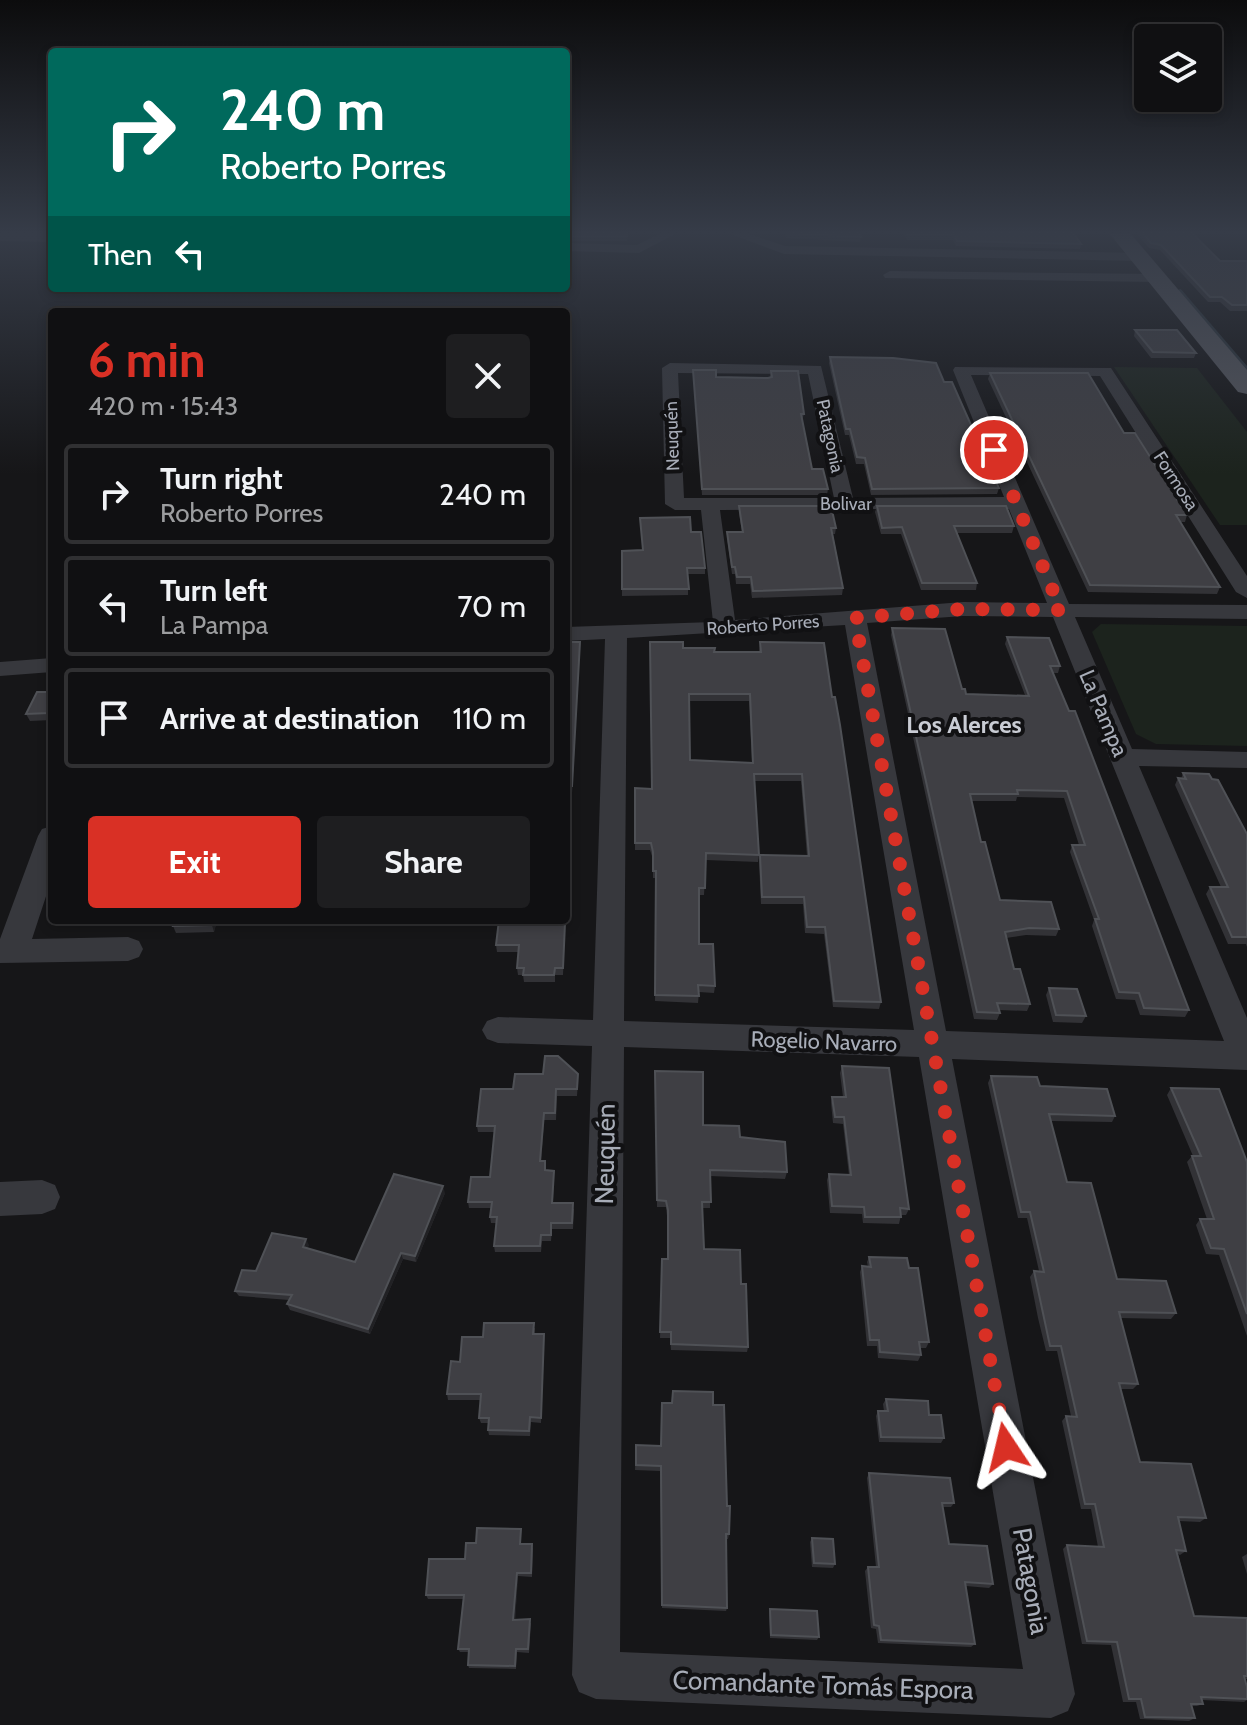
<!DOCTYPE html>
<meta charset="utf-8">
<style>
body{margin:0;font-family:Cabin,sans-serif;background:#1e1e20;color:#f1f3f6;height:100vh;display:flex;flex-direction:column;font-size:30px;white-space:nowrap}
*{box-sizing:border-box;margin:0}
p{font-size:26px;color:#9c9d9f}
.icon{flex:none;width:44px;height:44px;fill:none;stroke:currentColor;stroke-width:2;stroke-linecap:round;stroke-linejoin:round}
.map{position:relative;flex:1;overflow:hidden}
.drawer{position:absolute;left:48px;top:308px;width:522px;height:616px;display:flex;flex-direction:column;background:#101012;border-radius:8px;box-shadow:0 4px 12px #0003,0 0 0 2px #303032}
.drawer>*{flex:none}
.banner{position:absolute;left:48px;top:48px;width:522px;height:244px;border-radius:8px;box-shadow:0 4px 12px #0003,0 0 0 2px #303032;background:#00695c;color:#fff;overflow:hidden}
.fabs{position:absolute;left:1134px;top:24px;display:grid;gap:16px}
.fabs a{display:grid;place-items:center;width:88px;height:88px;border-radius:8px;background:#101012;box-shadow:0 4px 12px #0003,0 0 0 2px #303032;font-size:40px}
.pin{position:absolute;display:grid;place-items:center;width:68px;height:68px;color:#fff;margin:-34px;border:4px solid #fff;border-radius:50%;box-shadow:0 2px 8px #0007}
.me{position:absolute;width:88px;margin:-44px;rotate:350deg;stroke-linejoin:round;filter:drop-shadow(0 0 6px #0008)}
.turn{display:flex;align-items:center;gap:28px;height:168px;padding:0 40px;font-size:36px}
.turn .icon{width:104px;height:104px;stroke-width:2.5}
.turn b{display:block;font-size:56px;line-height:68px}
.then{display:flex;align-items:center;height:76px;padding:0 40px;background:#0003;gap:16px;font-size:30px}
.round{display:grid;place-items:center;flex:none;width:84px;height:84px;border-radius:8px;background:#1e1e20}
.summary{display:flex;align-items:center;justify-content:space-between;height:136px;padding:0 40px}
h1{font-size:48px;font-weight:800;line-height:60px;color:#d93025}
.cta{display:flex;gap:16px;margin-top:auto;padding:16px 40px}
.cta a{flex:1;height:92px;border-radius:8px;background:#d93025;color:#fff;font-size:32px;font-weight:800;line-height:92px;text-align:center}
.cta a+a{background:#1e1e20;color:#f1f3f6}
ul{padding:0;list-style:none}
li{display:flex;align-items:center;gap:24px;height:100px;margin:0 16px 12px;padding:0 24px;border:4px solid #303032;border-radius:8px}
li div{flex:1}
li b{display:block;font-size:30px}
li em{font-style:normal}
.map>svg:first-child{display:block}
.green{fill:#1c231d}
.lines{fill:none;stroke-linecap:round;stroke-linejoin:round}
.stream{stroke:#2c353c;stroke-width:4}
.street{fill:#37383d;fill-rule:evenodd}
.primary{fill:#53555c;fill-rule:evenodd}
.wall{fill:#323236;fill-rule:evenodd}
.shaded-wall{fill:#212124}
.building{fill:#3f3f44;stroke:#4f5156;stroke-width:2;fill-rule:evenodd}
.route{stroke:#d93025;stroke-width:14;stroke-dasharray:0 25.2}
.labels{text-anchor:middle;stroke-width:8;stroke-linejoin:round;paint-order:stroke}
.far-street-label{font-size:18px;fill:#a8adb8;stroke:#111113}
.street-label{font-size:22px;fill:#a8adb8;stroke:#111113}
.neighbourhood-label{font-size:24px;font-weight:bold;fill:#c9ccd4;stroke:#111113}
.near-street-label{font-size:26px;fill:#a8adb8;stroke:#111113}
</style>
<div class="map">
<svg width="1247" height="1725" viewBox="0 0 1247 1725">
<rect width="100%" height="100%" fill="#161618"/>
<!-- green -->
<g class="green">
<polygon points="1114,367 1197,368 1247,432 1247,525 1220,525"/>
<polygon points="1101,624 1247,626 1247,746 1156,744 1136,734 1092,632"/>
</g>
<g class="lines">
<!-- stream -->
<polyline class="stream" points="1180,291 1247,369"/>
<!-- street -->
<g class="street">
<polygon points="0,233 52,234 52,242 0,241"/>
<polygon points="661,233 677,233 639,253 566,251 566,243 637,245"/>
<polygon points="728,233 746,233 785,246 1139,253 1146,257 1139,261 784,254"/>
<polygon points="890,271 1157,274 1164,278 1157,282 885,278 883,275"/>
<path d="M670,363L821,366L853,498L1004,497L953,370L955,367L1111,368L1247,576V598L1236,592L1100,376L971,375L1069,604L1247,605V619L1075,617L1132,749L1247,752V768L1139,766L1247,1018V1070L952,1059L1075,1694L1068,1711L1051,1718L596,1699L579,1692L572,1675L592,1046L498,1043L487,1039L482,1030L487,1021L498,1017L593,1020L605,639L566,641V627L713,622L701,510H675L665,504L662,368ZM678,373L808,374L834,498H684ZM843,509H1009L1047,603L963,602L735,620L720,510ZM963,616L1053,617L1224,1041L946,1031L867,623ZM845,625L914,1030L624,1021L627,638ZM624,1047L919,1057L1023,1669L620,1652Z"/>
<polygon points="52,658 52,672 0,676 0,662"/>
<polygon points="52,826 52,878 32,939 128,937 139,941 143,949 139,957 128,961 0,963 0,939 38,836 42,829"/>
<polygon points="42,1180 55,1185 60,1197 55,1209 42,1214 0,1216 0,1182"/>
</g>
<!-- primary -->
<polygon class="primary" points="1109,233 1130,233 1247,370 1247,394 1238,392"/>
</g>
<!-- wall -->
<g class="wall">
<polygon points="566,233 628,233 627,241 566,241"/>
<polygon points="785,233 859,233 861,237 860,242 786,238"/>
<polygon points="903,233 1073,233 1081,244 1080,249 956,246 953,240 907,240"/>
<polygon points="1136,233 1192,233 1220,261 1247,261 1247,311 1230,311 1220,302 1208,302 1160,250 1149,248"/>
<polygon points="1135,330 1196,353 1194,358 1151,358 1134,336"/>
<polygon points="830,357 944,382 999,488 997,494 871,495 864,464 856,464 849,435 845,435 829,363"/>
<polygon points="693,370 716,377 770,377 771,371 804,414 802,420 812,469 828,489 827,495 702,495"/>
<polygon points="990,373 1124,433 1187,515 1185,522 1180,522 1220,587 1217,594 1088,592 988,379"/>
<polygon points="739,506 836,528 835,534 833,534 843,588 842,595 752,598 750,584 736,584 735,574 732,574 727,538 727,532 742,532 739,513"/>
<polygon points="877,506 1014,526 1012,533 957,533 977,583 976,590 921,590 901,534 881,534 875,512"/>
<polygon points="691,532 705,568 705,574 688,574 688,595 622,596 622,551 642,550"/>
<polygon points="892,628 966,694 1025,695 1005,644 1007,637 1060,666 1058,673 1053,673 1189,1010 1185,1017 1140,1015 1135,1000 1116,999 1092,926 1094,920 1070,852 1072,845 1079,845 1064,798 1017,797 1016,801 971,801 981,842 1000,900 1059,929 1056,936 1026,935 1006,938 1014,969 1030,1004 1027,1011 999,1010 1000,1013 997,1020 974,1019 891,635"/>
<polygon points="566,642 580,649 572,793 567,793 566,806"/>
<path d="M760,642L832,697L881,1002L879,1009L833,1007L824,934L805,933L803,904H761L759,862L760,855L807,856L801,781H755L759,855L758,862L706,860L704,895H699V944L715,986L714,993L699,992L698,1003L655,1001L656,878H653V859L650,850H635V788L652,789L683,648L714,652H759ZM689,701H749L752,763L690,760Z"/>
<polygon points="52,692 52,720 30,721 26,714"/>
<polygon points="1183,773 1247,834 1247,947 1246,944 1228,944 1206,894 1210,887 1221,887 1175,785 1178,778 1181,779"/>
<polygon points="217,920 214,932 176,933 173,926"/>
<polygon points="499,920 558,920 558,923 565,930 563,975 555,975 555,982 524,982 523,975 518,975 517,968 519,952 497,952 496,945"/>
<polygon points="1049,988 1086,1016 1082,1023 1053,1022 1046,995"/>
<polygon points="842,1066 909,1209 906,1215 901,1215 899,1224 863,1223 862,1214 830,1213 827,1180 829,1174 849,1175 843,1124 833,1123 831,1103 832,1097 843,1097 840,1073"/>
<polygon points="655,1071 703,1125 740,1137 787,1172 785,1179 710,1176 710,1208 702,1208 704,1249 741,1284 748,1347 747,1352 671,1350 670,1338 660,1338 662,1259 668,1259 667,1216 666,1207 657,1207"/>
<polygon points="991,1076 1115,1116 1112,1122 1051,1121 1067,1182 1117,1279 1176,1313 1171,1319 1120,1318 1138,1384 1133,1389 1121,1389 1140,1462 1206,1518 1200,1522 1179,1521 1186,1551 1180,1555 1178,1554 1194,1616 1247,1618 1247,1679 1245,1679 1247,1687 1247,1700 1244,1702 1202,1700 1203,1704 1197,1706 1192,1706 1195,1718 1189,1721 1140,1719 1136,1702 1123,1702 1111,1645 1082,1644 1063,1549 1067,1545 1098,1547 1091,1509 1081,1509 1062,1421 1066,1416 1071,1416 1057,1351 1046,1351 1038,1318 1030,1277 1034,1271 1039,1271 1027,1218 1018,1218 988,1083"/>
<polygon points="578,1081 577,1096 557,1096 556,1120 544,1120 541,1161 546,1170 554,1171 553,1203 574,1209 573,1229 552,1229 551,1241 542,1241 541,1252 495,1252 494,1246 496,1223 491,1223 490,1217 491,1208 469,1208 468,1202 490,1177 495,1132 478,1132 477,1126 513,1089"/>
<polygon points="1171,1088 1247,1162 1247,1336 1219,1255 1206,1254 1196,1225 1200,1219 1207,1219 1187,1162 1192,1156 1193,1156 1167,1095"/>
<polygon points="445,1193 416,1262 403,1259 370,1334 290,1310 287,1304 289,1300 239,1296 235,1291 256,1271 309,1245 307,1248 355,1262"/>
<polygon points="869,1257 909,1268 929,1342 926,1348 920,1348 921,1355 918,1361 878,1358 877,1346 867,1346 860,1272 862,1266 868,1267 867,1262"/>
<polygon points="535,1328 535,1334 544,1340 541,1423 531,1422 530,1436 489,1435 488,1430 488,1423 481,1423 479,1418 481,1400 448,1400 447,1394 460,1362 483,1337"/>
<polygon points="886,1399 929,1415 944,1438 941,1443 879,1442 876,1416 878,1411 884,1411 883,1404"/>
<polygon points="713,1405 729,1534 728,1539 726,1539 727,1608 726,1611 662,1608 660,1471 635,1470 636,1445 661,1446"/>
<polygon points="869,1473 954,1503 951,1507 943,1507 949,1544 993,1584 989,1588 966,1586 975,1644 971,1647 878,1643 876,1629 871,1628 865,1571 868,1567 876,1567 867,1478"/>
<polygon points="521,1529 521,1544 533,1548 532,1577 518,1576 515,1620 531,1623 529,1653 517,1652 516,1669 469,1668 468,1665 469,1652 460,1652 458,1649 463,1599 428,1599 426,1595 465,1559 476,1543"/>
<polygon points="812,1538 835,1564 833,1568 812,1567 810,1542"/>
<polygon points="1247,1554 1247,1574 1242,1557"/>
<polygon points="770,1609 819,1637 817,1640 770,1638 769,1612"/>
</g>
<!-- shaded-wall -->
<g class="shaded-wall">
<polygon points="213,920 217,920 214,932 212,925"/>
<polygon points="544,1113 544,1120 541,1167 540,1161"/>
<polygon points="443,1186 445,1193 416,1262 415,1256"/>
<polygon points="306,1239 309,1245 306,1253 303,1247"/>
<polygon points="401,1253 403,1259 370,1334 368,1329"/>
<polygon points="517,1573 518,1576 515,1623 513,1620"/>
</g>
<!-- building -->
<g class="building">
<rect x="566" y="233" width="61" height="3"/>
<polygon points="786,233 859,233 861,237"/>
<polygon points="907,233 1073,233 1081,244 957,241 954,235 908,235"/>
<polygon points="1142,233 1192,233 1220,261 1247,261 1247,305 1232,305 1222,297 1210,297 1161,245 1151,243"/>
<polygon points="1135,330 1177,330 1196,353 1153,352"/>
<polygon points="830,357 893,358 936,363 944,382 952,382 999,488 872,489 865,458 857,457 850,429 846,429"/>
<polygon points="693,370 716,370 716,377 768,378 772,377 771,371 798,371 804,414 801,414 812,469 823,469 828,489 702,489"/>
<polygon points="990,373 1088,373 1124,433 1135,433 1187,515 1176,515 1220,587 1090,585"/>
<polygon points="739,506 831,506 836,528 831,528 843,588 753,591 751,577 737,577 735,567 732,567 727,532 743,532"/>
<polygon points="877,506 1006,506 1014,526 954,526 977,583 922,583 902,527 882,528"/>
<polygon points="690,517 691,532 701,532 705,568 687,568 689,589 622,589 622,551 643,550 640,518"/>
<polygon points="892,628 945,629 962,689 965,689 966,694 1029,696 1007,637 1049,638 1060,666 1050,666 1069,711 1075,711 1189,1010 1144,1008 1139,993 1119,992 1095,919 1099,919 1072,845 1085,845 1067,791 1017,790 1018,794 970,794 981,842 985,842 1000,900 1051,902 1059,929 1029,928 1005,932 1014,969 1020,969 1030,1004 997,1003 1000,1013 977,1012"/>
<polygon points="566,642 580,642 572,786 567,786 566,795"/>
<path d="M650,642H683V648H715L714,652H761L760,642L824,643L832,697H835L840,725L881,1002L834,1001L825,927H807L804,897H762L760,855L809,856L802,774H754L759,855L706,853L705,888H699V944H713L715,986L698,985L699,996L655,995L656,871H653V852L651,843H635V788L652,789ZM689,694H750L753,763L690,760Z"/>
<polygon points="37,692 52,692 52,708 49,713 26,714"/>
<polygon points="1183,773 1209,774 1212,779 1218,780 1247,834 1247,937 1232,937 1210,887 1228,887 1178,778 1186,779"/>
<polygon points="566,832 569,832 568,870 566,870"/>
<polygon points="175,920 213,920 212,925 173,926"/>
<polygon points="499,920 557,920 557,923 565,923 563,968 555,968 554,975 523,975 524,968 517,968 519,945 496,945"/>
<polygon points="1049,988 1077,989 1086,1016 1056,1015"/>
<polygon points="545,1056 558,1056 578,1074 577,1089 556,1089 555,1113 544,1113 540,1161 545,1161 545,1170 554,1171 552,1203 573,1203 572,1223 551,1223 551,1235 541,1235 540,1246 494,1246 497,1217 490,1217 492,1202 468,1202 471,1177 490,1177 495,1126 477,1126 481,1089 513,1089 515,1074 543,1074"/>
<polygon points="842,1066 889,1068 909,1209 900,1208 901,1217 865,1217 864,1207 832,1206 829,1174 851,1175 844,1117 835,1117 832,1097 846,1097"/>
<polygon points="655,1071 703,1072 703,1125 739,1126 740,1137 785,1142 787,1172 710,1170 711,1202 702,1202 704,1249 740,1250 741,1284 746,1284 748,1347 671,1344 671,1332 660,1332 662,1259 668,1259 668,1210 666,1201 657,1200"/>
<polygon points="991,1076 1037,1077 1040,1086 1107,1089 1115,1116 1049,1114 1067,1182 1091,1183 1117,1279 1166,1281 1176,1313 1119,1312 1138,1384 1119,1383 1140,1462 1191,1464 1206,1518 1178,1517 1186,1551 1176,1550 1194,1616 1247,1618 1247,1676 1244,1676 1247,1687 1247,1699 1201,1697 1203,1704 1191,1704 1195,1718 1145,1717 1141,1699 1129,1699 1117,1642 1087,1641 1067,1545 1104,1547 1095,1504 1085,1504 1066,1416 1077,1417 1061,1346 1050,1346 1034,1271 1044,1272 1030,1212 1021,1212"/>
<polygon points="1171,1088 1219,1089 1247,1162 1247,1314 1224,1249 1211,1248 1200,1219 1214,1219 1192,1156 1201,1156"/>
<polygon points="394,1174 443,1186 415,1256 401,1253 368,1329 287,1304 292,1295 235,1291 242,1270 256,1271 272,1233 306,1239 303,1247 355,1262"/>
<polygon points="869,1257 907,1258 909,1268 918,1268 929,1342 919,1342 921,1355 880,1352 879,1340 870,1340 862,1266 871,1267"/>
<polygon points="484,1323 534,1323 533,1334 544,1334 541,1418 530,1417 529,1431 488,1430 489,1418 479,1418 481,1394 447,1394 451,1361 460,1362 462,1337 483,1337"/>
<polygon points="673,1391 713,1392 713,1405 724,1405 727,1506 730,1506 729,1534 726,1534 727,1608 662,1605 661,1466 636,1465 636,1445 661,1446 662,1403 672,1403"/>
<polygon points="886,1399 928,1401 929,1415 941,1415 944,1438 881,1437 878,1411 888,1411"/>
<polygon points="869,1473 950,1478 954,1503 942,1503 949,1544 987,1546 993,1584 965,1582 975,1644 881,1640 879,1626 874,1625 868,1567 879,1567"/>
<polygon points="477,1528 521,1529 520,1544 532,1544 531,1573 517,1573 513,1620 530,1619 528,1649 516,1649 515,1666 468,1665 469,1649 458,1649 464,1595 426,1595 429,1559 465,1559 466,1543 476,1543"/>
<polygon points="812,1538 833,1539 835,1564 814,1563"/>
<polygon points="770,1609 817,1611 819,1637 771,1635"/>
</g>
<!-- sky -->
<linearGradient id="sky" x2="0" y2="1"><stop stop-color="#0c0c0d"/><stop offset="0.49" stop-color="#363c48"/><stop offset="1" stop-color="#363c48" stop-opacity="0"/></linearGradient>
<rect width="1247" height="474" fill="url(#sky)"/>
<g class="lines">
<!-- route -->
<polyline class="route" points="994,450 1061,610 963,609 855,618 1006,1447"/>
</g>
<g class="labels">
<!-- far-street labels -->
<g class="far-street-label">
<text transform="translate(672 436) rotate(-92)" y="6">Neuquén</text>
<text transform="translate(830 436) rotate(78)" y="6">Patagonia</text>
<text transform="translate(1176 481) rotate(57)" y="6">Formosa</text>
<text x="846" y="510">Bolivar</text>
<text transform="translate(763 625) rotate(-4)" y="6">Roberto Porres</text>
</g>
<!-- street labels -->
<g class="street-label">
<text transform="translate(1104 713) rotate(67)" y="8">La Pampa</text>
<text transform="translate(824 1041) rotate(2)" y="8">Rogelio Navarro</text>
</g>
<!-- neighbourhood labels -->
<g class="neighbourhood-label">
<text x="964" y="733">Los Alerces</text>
</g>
<!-- near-street labels -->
<g class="near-street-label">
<text transform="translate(605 1154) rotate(-89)" y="9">Neuquén</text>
<text transform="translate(1031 1581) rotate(80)" y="9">Patagonia</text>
<text transform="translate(823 1685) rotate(2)" y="9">Comandante Tomás Espora</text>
</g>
</g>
</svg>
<div class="fabs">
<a><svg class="icon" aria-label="layers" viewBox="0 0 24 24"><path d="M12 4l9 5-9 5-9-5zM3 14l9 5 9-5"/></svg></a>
</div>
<div class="pin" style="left:994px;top:450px;background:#d93025"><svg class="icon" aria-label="arrive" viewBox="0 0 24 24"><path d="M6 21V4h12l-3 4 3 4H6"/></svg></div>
<svg class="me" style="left:1006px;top:1447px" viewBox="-20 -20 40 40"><path d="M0-17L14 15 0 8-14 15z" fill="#d93025" stroke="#fff" stroke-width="4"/></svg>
<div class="banner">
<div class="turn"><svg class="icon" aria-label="right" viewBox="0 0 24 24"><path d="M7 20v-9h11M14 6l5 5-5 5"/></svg><div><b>240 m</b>Roberto Porres</div></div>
<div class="then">Then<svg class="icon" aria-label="left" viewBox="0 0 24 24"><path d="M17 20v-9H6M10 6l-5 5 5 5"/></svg></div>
</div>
<section class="drawer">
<div class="summary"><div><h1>6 min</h1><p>420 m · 15:43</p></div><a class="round"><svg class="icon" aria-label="close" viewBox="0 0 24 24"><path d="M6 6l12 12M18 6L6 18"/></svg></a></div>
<ul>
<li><svg class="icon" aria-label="right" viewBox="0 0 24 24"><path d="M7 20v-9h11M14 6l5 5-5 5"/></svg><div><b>Turn right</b><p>Roberto Porres</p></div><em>240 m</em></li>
<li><svg class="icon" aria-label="left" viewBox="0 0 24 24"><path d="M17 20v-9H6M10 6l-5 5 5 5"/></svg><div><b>Turn left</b><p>La Pampa</p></div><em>70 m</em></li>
<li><svg class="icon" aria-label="arrive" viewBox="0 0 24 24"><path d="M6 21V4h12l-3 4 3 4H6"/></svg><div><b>Arrive at destination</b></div><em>110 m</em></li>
</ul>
<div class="cta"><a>Exit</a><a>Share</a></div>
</section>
</div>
